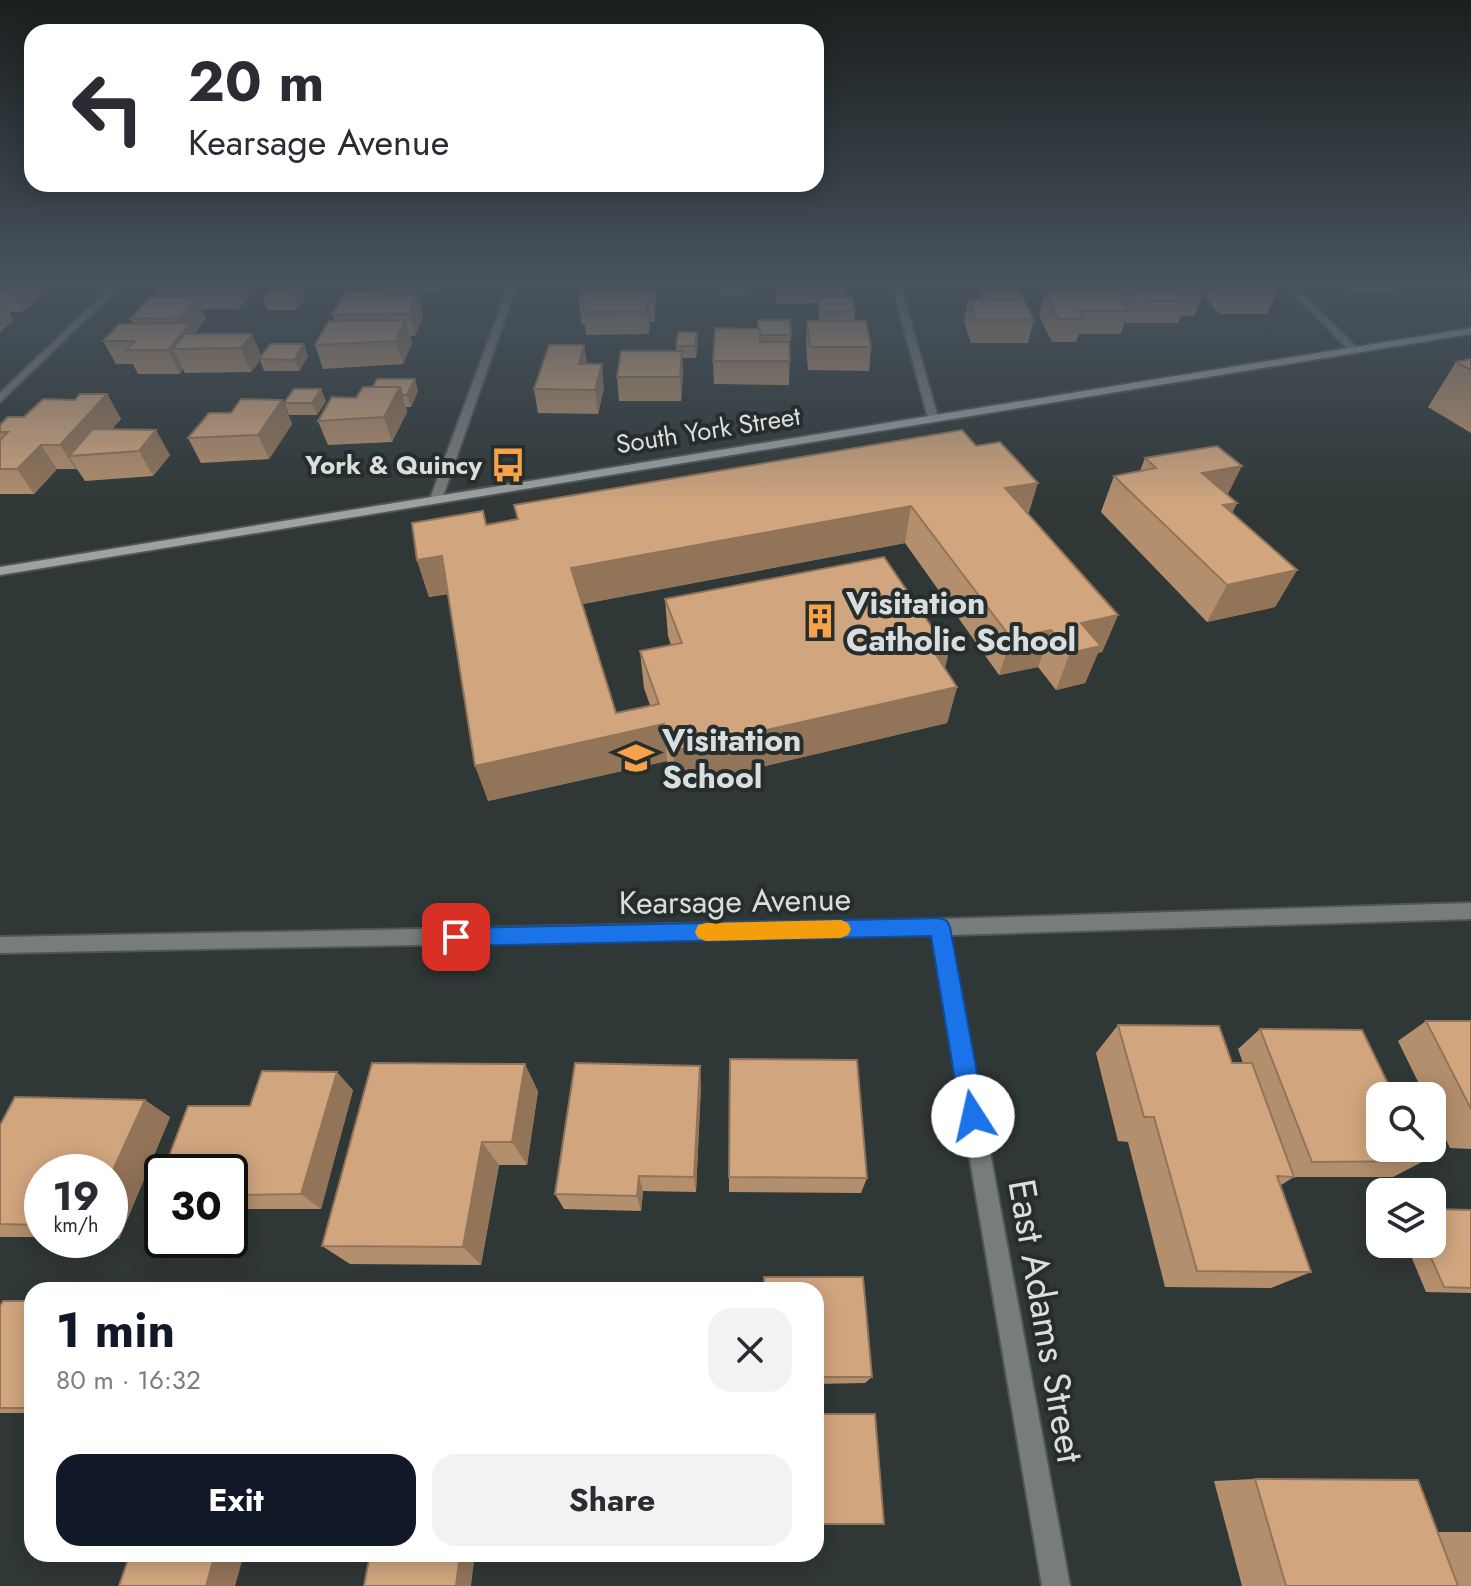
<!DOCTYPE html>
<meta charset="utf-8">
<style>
body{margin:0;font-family:Jost,sans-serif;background:#f2f2f3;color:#2b2b33;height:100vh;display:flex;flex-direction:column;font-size:30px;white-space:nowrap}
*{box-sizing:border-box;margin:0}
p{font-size:26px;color:#7c7c81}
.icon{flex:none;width:44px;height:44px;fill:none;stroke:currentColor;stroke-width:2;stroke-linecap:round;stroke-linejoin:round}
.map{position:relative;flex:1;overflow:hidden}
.panel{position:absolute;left:24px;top:1282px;width:800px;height:280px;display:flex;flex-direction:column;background:#fff;border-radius:24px;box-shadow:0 4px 20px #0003}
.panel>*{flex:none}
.hud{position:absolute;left:24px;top:24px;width:800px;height:168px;border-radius:24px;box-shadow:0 4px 20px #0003;background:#fff;color:#2b2b33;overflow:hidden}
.controls{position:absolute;left:1366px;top:1082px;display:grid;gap:16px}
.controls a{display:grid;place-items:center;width:80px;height:80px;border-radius:16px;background:#fff;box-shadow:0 4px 20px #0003;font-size:40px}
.speed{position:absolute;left:24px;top:1154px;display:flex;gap:16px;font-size:40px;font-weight:700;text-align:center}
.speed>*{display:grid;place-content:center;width:104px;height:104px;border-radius:50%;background:#fff;box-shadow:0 4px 20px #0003;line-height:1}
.speed small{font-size:20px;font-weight:400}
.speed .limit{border:4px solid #111;border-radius:12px;background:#fff;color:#111}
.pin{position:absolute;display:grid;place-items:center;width:68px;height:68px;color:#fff;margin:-34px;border-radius:16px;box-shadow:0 4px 12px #0006}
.me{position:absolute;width:88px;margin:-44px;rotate:350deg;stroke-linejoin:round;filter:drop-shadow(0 0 6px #0008)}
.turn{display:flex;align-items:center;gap:28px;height:168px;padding:0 32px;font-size:36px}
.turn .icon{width:104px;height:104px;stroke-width:2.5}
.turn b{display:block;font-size:56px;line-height:68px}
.round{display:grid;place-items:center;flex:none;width:84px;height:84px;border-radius:24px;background:#f2f2f3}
.headline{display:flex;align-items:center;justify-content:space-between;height:136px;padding:0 32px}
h1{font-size:48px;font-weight:700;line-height:60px;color:#111827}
.action{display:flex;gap:16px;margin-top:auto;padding:16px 32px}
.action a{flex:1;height:92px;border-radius:24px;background:#111827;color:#fff;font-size:32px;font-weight:700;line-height:92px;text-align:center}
.action a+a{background:#f2f2f3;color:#2b2b33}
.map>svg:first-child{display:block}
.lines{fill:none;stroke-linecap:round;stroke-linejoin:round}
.street-casing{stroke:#4f5655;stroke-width:4}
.secondary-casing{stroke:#4f5655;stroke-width:4}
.street{fill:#787c7c;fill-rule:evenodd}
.secondary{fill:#9da3a3;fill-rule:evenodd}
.wall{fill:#b48f6d}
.shaded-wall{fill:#927459}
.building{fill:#d1a67f;stroke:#927459;stroke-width:2}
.route{fill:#1a73e8;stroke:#114b97;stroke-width:2}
.slow{fill:#f59e0b}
.labels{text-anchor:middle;stroke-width:8;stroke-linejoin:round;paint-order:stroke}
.far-street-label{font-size:26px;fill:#dadede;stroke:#262e2d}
.far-poi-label{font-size:26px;font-weight:bold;fill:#dadede;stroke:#262e2d;text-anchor:end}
.poi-label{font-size:32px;font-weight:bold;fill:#dadede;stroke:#262e2d;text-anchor:start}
.street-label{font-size:32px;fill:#dadede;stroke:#262e2d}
.near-street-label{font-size:38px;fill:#dadede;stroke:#262e2d}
</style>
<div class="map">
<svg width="1471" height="1586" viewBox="0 0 1471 1586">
<rect width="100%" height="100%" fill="#303837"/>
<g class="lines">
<!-- street casing -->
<g class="street-casing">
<g id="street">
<polygon points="114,284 123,284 0,402 0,393"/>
<polygon points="509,284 517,284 442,499 432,501 430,499"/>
<polygon points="892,284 900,284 938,418 937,420 928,418"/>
<polygon points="1284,284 1293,284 1357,348 1357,352 1351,352"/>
<polygon points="1471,903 1471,919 950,935 1070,1586 1042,1586 932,935 0,953 0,937 940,919"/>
</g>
</g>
<!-- secondary casing -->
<g class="secondary-casing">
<polygon id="secondary" points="1471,328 1471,334 0,575 0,567"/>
</g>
<!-- street -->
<use href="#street" class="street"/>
<!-- secondary -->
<use href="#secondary" class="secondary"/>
</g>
<!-- wall -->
<g class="wall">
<polygon points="0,284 37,284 43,294 22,312 9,312 13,320 0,332"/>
<polygon points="253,284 255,288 239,309 201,309 206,319 195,333 196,334 252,334 261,357 308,356 299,371 264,371 260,360 251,372 185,373 183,369 180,374 138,374 133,364 116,364 103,341 133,324 130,319 160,297 155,286"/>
<polygon points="369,284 443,284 440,291 420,291 418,297 423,317 415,336 410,336 412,343 403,364 323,369 315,345 335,321 332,315 371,293"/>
<polygon points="582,284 658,284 655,305 655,322 650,322 649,334 586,335 585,325 582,325 579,302 583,289"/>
<polygon points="718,284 746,284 746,294 719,294"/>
<polygon points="774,284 846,284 845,297 855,311 855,321 871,347 869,371 808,370 806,344 807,321 819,321 818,303 777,304"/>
<polygon points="1120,284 1196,284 1203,293 1194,316 1181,316 1178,323 1126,323 1125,321 1121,334 1079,334 1076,342 1052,342 1039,316 1045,293 1117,294"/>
<polygon points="1212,284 1270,284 1277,292 1267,314 1219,314 1206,298"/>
<polygon points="1342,284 1405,284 1403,288 1397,288 1394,294 1349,291"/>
<polygon points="983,289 1034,320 1028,343 971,343 964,322 968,299 980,299"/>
<polygon points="306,297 296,310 267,310 263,299"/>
<polygon points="715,328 791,335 790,347 789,385 714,384 713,361"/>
<polygon points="698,344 696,358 682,358 683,375 681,401 619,401 617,377 676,351 676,346"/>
<polygon points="584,345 587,364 604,388 598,414 538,413 534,389"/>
<polygon points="1471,359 1471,433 1428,407 1456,362"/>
<polygon points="415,379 418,391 411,407 406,407 407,412 392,442 328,445 318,421 356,398"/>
<polygon points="107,394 121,419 111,430 170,455 153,476 85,481 77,469 57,469 34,494 0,494 0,425 75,400"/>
<polygon points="282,400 292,424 269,459 201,463 188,438"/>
<polygon points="326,401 317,415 289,415 284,403"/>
<polygon points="962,430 1028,514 1118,615 1102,652 1098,653 1085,683 1056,690 1038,667 999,675 905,543 582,604 616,713 650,705 644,688 640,651 671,645 668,636 665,599 945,668 957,687 947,723 676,787 667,761 488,801 448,594 429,597 417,560 486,525"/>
<polygon points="1145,458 1228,495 1237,503 1232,513 1297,570 1275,607 1207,622 1101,512 1114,476 1140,471"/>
<polygon points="1426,1021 1471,1021 1471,1149 1450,1148 1432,1111 1432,1096 1425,1096 1398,1041"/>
<polygon points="1118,1025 1232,1063 1243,1063 1238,1049 1260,1029 1424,1161 1393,1177 1294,1177 1281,1185 1311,1272 1271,1288 1165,1287 1128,1142 1118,1141 1096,1053"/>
<polygon points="701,1085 696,1192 643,1191 641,1211 564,1209 555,1194"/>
<polygon points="353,1090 321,1209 230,1209 230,1172 250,1106"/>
<polygon points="538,1091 527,1165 499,1165 481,1265 350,1264 322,1246"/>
<polygon points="170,1117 119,1239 110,1238 110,1172 42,1172 42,1237 0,1237 0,1125"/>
<polygon points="729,1177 867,1178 861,1193 729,1192"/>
<polygon points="1471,1210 1471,1293 1426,1292 1406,1244 1432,1244"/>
<polygon points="764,1277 863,1277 872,1377 865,1383 816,1384 816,1290 763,1290"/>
<polygon points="32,1301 32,1413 0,1413 0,1306"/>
<polygon points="1255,1479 1438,1532 1471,1532 1471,1586 1242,1586 1214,1481"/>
</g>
<!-- shaded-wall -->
<g class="shaded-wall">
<polygon points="16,284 37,284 43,294 22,312 9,290"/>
<polygon points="231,284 253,284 255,288 239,309 229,286"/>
<polygon points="408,284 418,284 420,291 418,297 423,317 415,336 409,313 413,304"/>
<polygon points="654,284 658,284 656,305"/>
<polygon points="302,286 306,297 296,310 292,299"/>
<polygon points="654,288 655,311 655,322 653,299"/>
<polygon points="196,297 206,319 195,333 202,347 173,349 183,369 180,374 168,350 184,332 178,318"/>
<polygon points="0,298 13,320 0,332"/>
<polygon points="648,299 650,322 649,334 647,311"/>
<polygon points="405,320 412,343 403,364 396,341"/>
<polygon points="697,332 698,344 696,358 695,346"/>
<polygon points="252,334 262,357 251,372 241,348"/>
<polygon points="304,344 308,356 299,371 294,360"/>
<polygon points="584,345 587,369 579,364"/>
<polygon points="682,351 683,375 681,401 680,377"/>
<polygon points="602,364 604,388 598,414 595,390"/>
<polygon points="415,379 418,391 411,407 407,395"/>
<polygon points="400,387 407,412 392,442 384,417"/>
<polygon points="321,389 326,401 317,415 312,403"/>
<polygon points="107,394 121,419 89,455 69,456 77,469 76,470 60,445"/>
<polygon points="282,400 292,424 269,459 258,435"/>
<polygon points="156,430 170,455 153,476 139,451"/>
<polygon points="41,445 57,469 34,494 17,469"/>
<polygon points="1242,466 1224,502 1202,473"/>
<polygon points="1038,483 1027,519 1005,488"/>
<polygon points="1237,503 1218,540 1223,505"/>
<polygon points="911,506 905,543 578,605 571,568"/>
<polygon points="442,556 454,593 429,597 417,560"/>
<polygon points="1297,570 1275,607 1207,622 1227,585"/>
<polygon points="1118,615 1102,652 1098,653 1085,683 1056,690 1081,623"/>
<polygon points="1051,630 1038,667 999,675 1011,638"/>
<polygon points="949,652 940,689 936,655"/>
<polygon points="957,687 947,723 676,787 673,751"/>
<polygon points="664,724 667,761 488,801 475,766"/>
<polygon points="525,1064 538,1091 527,1165 512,1142"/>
<polygon points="700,1066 701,1085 696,1192 694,1177"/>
<polygon points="337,1072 353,1090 321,1209 301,1194"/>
<polygon points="145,1100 170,1117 119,1239 110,1235 110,1177"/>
<polygon points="482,1142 499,1165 481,1265 463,1247"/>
<polygon points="639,1176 643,1191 641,1211 637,1196"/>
<polygon points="215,1554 244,1554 235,1586 206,1586"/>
<polygon points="460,1554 475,1554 471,1586 456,1586"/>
</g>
<!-- building -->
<g class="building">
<polygon points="0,284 16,284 9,290 0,290"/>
<polygon points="158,284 231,284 229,286 155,286"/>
<polygon points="1123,284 1196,284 1203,293 1181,293 1186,301 1134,300"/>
<polygon points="1222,284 1270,284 1277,292 1228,291"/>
<polygon points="274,286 302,286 292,299 263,299"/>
<polygon points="654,288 653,299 648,299 647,311 583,312 585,302 579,302 581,289"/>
<polygon points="983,289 1018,289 1023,300 987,300"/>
<polygon points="387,292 385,295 417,294 409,313 332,315 345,293"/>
<polygon points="1045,293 1117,293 1128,311 1079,311 1083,319 1058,319"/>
<polygon points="150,297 196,297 178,318 130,319"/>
<polygon points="818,297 852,297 855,311 820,312"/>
<polygon points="968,299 1024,300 1034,320 976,320"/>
<polygon points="405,320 396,341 315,345 329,321"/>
<polygon points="758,320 790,320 791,335 760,335 760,329 758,329"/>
<polygon points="807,321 866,321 871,347 810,347"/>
<polygon points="191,323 168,350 126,350 135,341 103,341 119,324"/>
<polygon points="715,328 760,329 760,342 789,342 790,361 713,361"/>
<polygon points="678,332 697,332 695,346 676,346"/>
<polygon points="185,334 252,334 241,348 173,349"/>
<polygon points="270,344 304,344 294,360 259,359"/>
<polygon points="549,345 584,345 579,364 602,364 595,390 534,389"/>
<polygon points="621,351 682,351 680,377 617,377"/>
<polygon points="1471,359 1471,370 1456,362"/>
<polygon points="377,379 415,379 407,395 402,395 400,387 373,387"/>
<polygon points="363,387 400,387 384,417 318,421 332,397 356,398"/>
<polygon points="294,389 321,389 312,403 284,403"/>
<polygon points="80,394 107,394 60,445 41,445 17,469 0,469 0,440 8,432 0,432 0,425 8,417 24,417 43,399 75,400"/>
<polygon points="241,399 282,400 258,435 188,438 209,413 231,413"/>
<polygon points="93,429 156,430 139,451 69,456"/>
<polygon points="962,430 976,446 1000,442 1038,483 1005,488 1118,615 1081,623 1101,646 1070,653 1051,630 1011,638 911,506 571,568 616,713 659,704 640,651 682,643 665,599 884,557 949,652 936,655 957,687 673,751 664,724 475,766 442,556 417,560 412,523 483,511 486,525 518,519 514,505"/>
<polygon points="1217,446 1242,466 1202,473 1237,503 1223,505 1297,570 1227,585 1114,476 1156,468 1145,458"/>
<polygon points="1426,1021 1471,1021 1471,1109"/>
<polygon points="1118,1025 1219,1026 1232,1063 1252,1063 1294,1177 1277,1176 1311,1272 1197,1271 1154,1117 1144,1117"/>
<polygon points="1260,1029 1362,1030 1394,1096 1380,1096 1380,1148 1418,1148 1424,1161 1312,1162"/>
<polygon points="730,1059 857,1060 867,1178 729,1177"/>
<polygon points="372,1063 525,1064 512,1142 482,1142 463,1247 322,1246"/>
<polygon points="575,1063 700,1066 694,1177 639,1176 637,1196 555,1194"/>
<polygon points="262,1071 337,1072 301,1194 230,1195 230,1172 163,1172 188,1106 250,1106"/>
<polygon points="15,1097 145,1100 110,1177 110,1172 42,1172 42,1225 0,1224 0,1125"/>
<polygon points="162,1176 162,1195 155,1195"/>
<polygon points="1432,1209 1471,1210 1471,1288 1444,1287 1425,1244 1432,1244"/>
<polygon points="764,1277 863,1277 872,1377 816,1377 816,1290 765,1290"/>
<polygon points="612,1283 694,1284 694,1290 612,1290"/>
<polygon points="3,1301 32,1301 32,1408 0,1408 0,1306"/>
<polygon points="816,1414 875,1414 884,1524 816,1524"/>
<polygon points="1255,1479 1418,1480 1458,1586 1286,1586"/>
<polygon points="130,1554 215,1554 206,1586 119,1586"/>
<polygon points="370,1554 460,1554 456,1586 364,1586"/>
<polygon points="618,1554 690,1554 690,1555"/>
</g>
<!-- sky -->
<linearGradient id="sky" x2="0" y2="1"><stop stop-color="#1a1f1e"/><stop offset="0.56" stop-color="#48535e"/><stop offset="1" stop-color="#48535e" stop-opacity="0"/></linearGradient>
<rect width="1471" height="506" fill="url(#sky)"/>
<!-- route -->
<polygon class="route" points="940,918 947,921 950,927 985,1116 982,1124 973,1127 965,1124 961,1116 931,936 456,946 449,943 445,937 449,930 456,928"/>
<!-- slow -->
<polygon class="slow" points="841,920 848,923 851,929 848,935 841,938 706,941 698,938 695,932 698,925 706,923"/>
<!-- icons -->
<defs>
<g id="bus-bare" transform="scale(2.76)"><path d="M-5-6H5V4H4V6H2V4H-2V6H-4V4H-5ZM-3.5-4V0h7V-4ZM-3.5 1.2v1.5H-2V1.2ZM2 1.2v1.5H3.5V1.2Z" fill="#f7a149" stroke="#262e2d" stroke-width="2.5" paint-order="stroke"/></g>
<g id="building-bare" transform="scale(2.76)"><path d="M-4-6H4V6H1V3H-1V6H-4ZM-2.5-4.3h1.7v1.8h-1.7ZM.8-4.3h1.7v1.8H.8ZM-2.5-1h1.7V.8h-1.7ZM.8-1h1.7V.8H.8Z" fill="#f7a149" stroke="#262e2d" stroke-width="2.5" paint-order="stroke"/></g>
<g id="school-bare" transform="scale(2.76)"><path d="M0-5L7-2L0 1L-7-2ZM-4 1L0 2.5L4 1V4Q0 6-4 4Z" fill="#f7a149" stroke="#262e2d" stroke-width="2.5" paint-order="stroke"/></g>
</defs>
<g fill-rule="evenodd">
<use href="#bus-bare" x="508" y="465"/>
<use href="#building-bare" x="820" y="621"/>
<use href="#school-bare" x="636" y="758"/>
</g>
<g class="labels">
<!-- far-street labels -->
<g class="far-street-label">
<text transform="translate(708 430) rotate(-9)" y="9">South York Street</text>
</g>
<!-- far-poi labels -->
<g class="far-poi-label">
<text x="482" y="474">York &amp; Quincy</text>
</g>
<!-- poi labels -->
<g class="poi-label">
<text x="846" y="614">Visitation<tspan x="846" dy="37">Catholic School</tspan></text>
<text x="662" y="751">Visitation<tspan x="662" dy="37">School</tspan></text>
</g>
<!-- street labels -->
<g class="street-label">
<text transform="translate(735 901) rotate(-1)" y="11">Kearsage Avenue</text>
</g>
<!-- near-street labels -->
<g class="near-street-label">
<text transform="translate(1046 1321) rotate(80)" y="13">East Adams Street</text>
</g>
</g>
</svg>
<div class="controls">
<a><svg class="icon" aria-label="search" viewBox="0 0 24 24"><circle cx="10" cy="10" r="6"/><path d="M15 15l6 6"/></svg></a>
<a><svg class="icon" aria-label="layers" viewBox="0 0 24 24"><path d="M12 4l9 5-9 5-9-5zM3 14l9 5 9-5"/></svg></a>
</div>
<div class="speed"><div>19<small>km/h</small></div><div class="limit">30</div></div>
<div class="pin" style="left:456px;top:937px;background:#d93025"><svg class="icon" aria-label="arrive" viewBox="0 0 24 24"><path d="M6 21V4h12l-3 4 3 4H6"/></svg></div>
<svg class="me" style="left:973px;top:1116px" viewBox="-20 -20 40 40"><circle r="19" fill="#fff"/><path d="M0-13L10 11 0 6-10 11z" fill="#1a73e8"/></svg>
<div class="hud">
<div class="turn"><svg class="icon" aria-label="left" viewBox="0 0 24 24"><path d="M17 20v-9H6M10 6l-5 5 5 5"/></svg><div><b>20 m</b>Kearsage Avenue</div></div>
</div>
<section class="panel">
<div class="headline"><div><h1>1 min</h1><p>80 m · 16:32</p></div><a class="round"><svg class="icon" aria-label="close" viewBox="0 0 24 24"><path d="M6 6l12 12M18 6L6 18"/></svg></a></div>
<div class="action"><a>Exit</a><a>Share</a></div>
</section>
</div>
